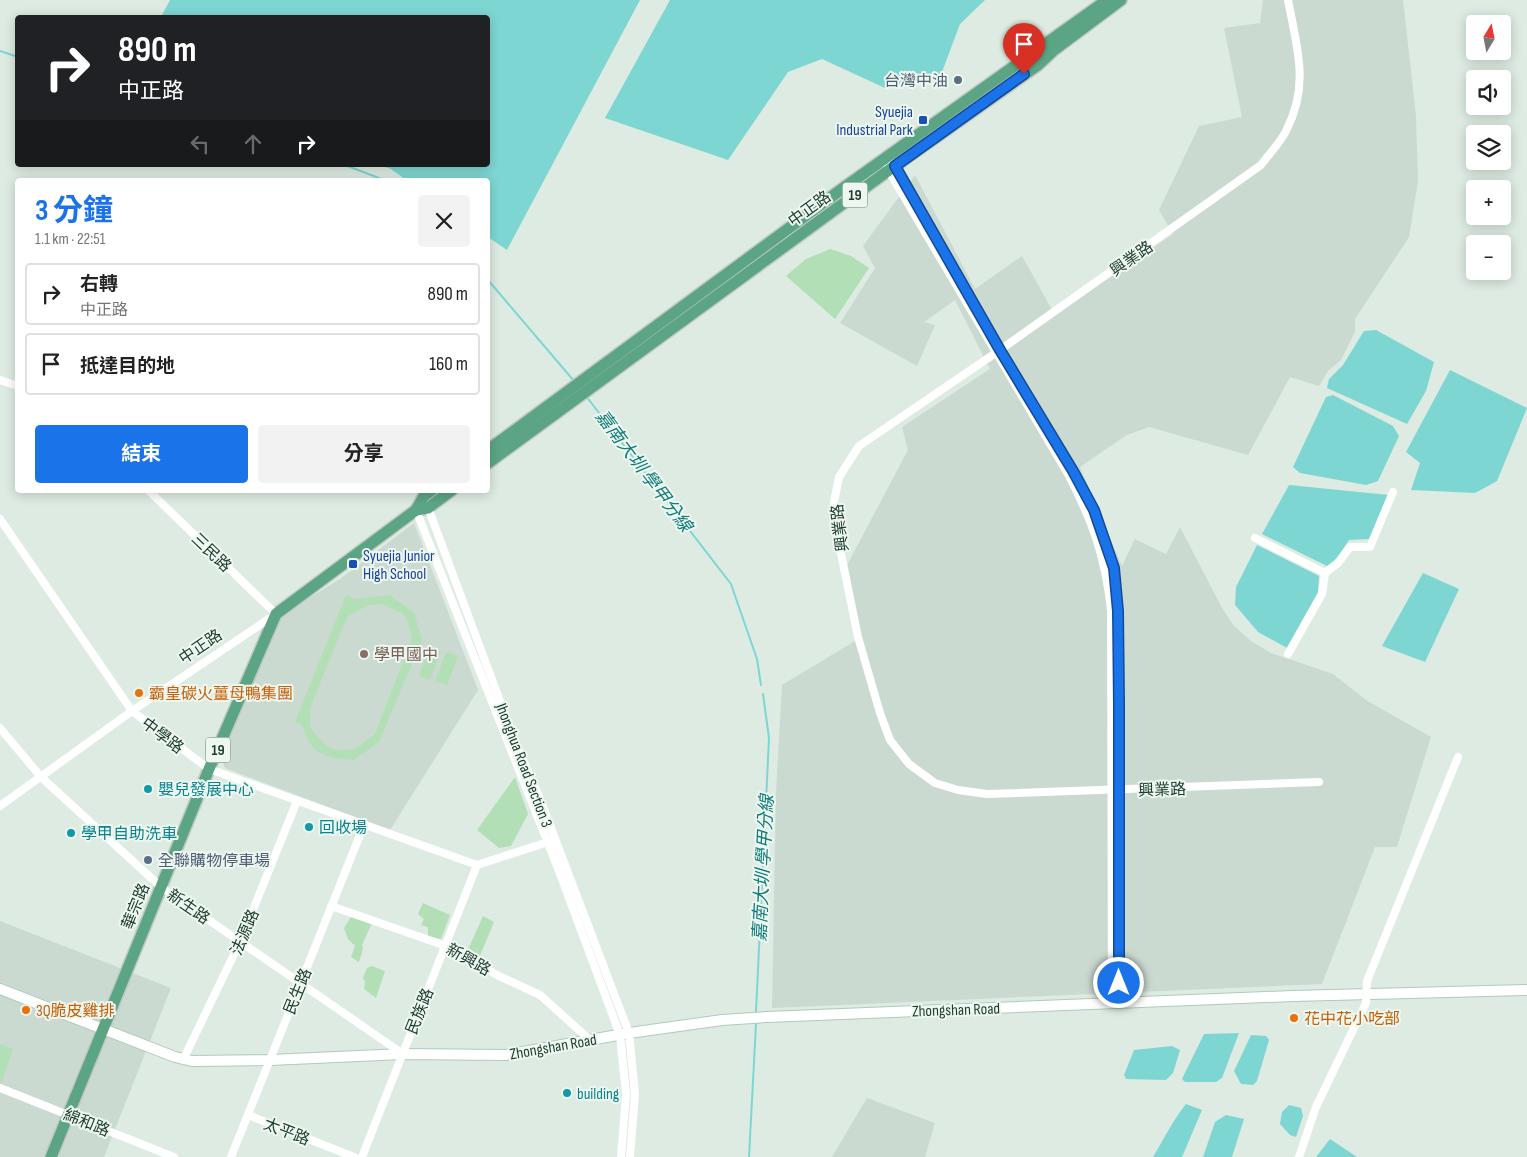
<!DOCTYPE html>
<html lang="zh-TW">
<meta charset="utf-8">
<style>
body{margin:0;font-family:"Sofia Sans Condensed","Noto Sans TC",sans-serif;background:#f2f2f2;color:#222;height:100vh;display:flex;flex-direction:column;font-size:19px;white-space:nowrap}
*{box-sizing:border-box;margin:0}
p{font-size:16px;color:#767676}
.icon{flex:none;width:28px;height:28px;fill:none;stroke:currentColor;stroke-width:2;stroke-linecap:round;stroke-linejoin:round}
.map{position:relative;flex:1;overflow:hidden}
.panel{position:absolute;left:15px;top:178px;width:475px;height:315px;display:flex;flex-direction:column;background:#fff;border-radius:5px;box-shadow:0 2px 12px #0003}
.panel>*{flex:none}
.top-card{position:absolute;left:15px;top:15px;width:475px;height:152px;border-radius:5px;box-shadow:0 2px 12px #0003;background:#202124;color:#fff;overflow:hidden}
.needle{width:32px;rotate:10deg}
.tools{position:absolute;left:1466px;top:15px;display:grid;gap:10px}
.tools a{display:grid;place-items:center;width:45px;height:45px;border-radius:5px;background:#fff;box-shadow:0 2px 12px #0003;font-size:25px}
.pin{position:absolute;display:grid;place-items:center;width:42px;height:42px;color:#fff;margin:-51px -21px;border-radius:50% 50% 50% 0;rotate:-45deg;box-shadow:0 0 5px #0007}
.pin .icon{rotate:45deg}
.me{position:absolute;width:55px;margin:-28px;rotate:0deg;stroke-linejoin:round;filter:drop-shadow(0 0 4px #0008)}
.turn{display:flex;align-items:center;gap:18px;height:105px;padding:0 20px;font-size:22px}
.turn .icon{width:65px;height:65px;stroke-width:2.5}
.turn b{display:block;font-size:35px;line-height:42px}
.lanes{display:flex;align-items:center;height:48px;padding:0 20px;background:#0003;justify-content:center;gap:25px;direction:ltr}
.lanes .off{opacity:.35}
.round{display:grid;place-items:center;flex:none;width:52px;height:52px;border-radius:5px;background:#f2f2f2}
.headline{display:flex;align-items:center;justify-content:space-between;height:85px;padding:0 20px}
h1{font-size:30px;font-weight:700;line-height:38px;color:#1a73e8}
.primary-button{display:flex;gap:10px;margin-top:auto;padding:10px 20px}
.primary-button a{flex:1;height:58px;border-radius:5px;background:#1a73e8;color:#fff;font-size:20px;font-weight:700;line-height:58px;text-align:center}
.primary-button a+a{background:#f2f2f2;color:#222}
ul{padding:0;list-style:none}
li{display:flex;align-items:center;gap:15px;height:62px;margin:0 10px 8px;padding:0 10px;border:2px solid #e0e0e0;border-radius:5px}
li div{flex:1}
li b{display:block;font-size:19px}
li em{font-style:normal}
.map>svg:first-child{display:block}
.built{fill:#cbdad0}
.green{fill:#b3dfb6;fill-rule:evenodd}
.water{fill:#7ed6d3}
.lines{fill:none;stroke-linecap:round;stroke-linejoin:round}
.stream{stroke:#7ed6d3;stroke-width:2}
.secondary-casing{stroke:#afcbbb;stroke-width:12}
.primary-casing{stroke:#c0c8c4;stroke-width:14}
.minor{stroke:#fff;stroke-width:8}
.secondary{stroke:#fff;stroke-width:10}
.primary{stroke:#5ca584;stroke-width:11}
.route-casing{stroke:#114b97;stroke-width:12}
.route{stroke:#1a73e8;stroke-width:9}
.service-dot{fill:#5c6f8a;stroke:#edf7f0;stroke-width:2}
.transit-dot{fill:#1a4fb4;stroke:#edf7f0;stroke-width:2}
.education-dot{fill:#8d6e63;stroke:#edf7f0;stroke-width:2}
.food-dot{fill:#e8710a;stroke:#edf7f0;stroke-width:2}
.culture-dot{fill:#0f9aa8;stroke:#edf7f0;stroke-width:2}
.labels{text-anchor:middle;stroke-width:4;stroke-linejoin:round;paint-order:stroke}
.shield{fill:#edf7f0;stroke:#5b7368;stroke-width:1}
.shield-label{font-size:15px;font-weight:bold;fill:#1d3b2d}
.service-label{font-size:16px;fill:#4e5e75;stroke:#edf7f0;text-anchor:end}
.transit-label{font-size:16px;fill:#164399;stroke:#edf7f0;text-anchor:end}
.street-label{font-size:16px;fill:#1d3b2d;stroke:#edf7f0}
.education-label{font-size:16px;fill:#785e54;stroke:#edf7f0;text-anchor:start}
.food-label{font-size:16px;fill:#c56008;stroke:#edf7f0;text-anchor:start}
.culture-label{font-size:16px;fill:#0d838f;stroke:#edf7f0;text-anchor:start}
.water-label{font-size:18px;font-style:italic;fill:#127c79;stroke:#edf7f0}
</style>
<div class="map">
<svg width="1527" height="1157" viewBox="0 0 1527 1157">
<rect width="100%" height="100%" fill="#ddebe2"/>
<!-- built -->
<g class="built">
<polygon points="1263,0 1403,0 1416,116 1418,181 1409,237 1355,319 1355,332 1341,360 1328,371 1319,386 1290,377 1248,455 1149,427 1127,435 1080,467 1122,566 1135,539 1166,554 1180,527 1221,606 1233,625 1251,641 1271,653 1333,674 1366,700 1431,737 1397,847 1375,847 1322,984 772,1008 776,792 782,685 855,641 846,567 908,450 902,427 990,369 955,300 924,322 935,325 917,366 840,323 875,268 863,246 915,175 975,289 1022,256 1055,315 1173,234 1159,210 1199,126 1242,117 1224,28 1260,23"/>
<polygon points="414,523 478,690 390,830 225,768 222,759 277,618 340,579"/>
<polygon points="0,921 171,988 104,1157 0,1157"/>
<polygon points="867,1098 935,1123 925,1157 832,1157"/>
</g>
<!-- green -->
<g class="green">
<polygon points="830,249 851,256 869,268 835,319 786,276 806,259"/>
<path d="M346,595L355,599L390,595L414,613L422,640L379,742L354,760C323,757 312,756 302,725L295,722ZM382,604L402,613L407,619L412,638L375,734L355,749L339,750L329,748L315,734L310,726V708L347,617L368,605Z"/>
<polygon points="429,648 441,652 430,680 419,676"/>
<polygon points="446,652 458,656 447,685 435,681"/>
<polygon points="515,777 528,814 511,846 499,848 477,830"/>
<polygon points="423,903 450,915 441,939 428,936 428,927 421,925 424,919 418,914"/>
<polygon points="352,915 372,923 362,945 363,949 359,962 351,957 355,946 348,939 344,928"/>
<polygon points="483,916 494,922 479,958 467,952"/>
<polygon points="372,966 385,971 376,998 364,989 365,982 363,978 367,968"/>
<polygon points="0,1044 13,1049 2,1082 0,1081"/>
</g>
<!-- water -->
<g class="water">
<polygon points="170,0 640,0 507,250 488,237 488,180 406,180 391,169 379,165 488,165 488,18 161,17"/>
<polygon points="670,0 985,0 960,24 939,80 885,88 822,59 788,72 728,160 605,118"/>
<polygon points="1376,330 1434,362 1426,391 1407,424 1327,388 1329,379 1343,365 1364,331"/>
<polygon points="1450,370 1527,408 1497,481 1475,493 1411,490 1420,463 1406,452"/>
<polygon points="1333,395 1393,426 1399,436 1378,481 1366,485 1300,473 1293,467 1326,397"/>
<polygon points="1289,485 1389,495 1369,539 1349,540 1337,558 1327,566 1262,534"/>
<polygon points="1257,545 1319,576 1318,592 1287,648 1258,632 1235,605 1236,587"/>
<polygon points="1423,573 1459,589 1425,662 1382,646"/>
<polygon points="1239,1033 1222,1078 1216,1082 1185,1082 1182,1079 1204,1034"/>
<polygon points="1251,1035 1266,1036 1269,1040 1257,1081 1253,1085 1241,1084 1234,1071"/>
<polygon points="1172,1046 1180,1050 1173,1073 1166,1080 1126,1079 1124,1075 1134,1050"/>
<path d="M1186,1104L1202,1110L1182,1157H1153C1164,1139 1173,1120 1186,1104Z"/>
<polygon points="1289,1105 1301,1108 1303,1116 1296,1137 1290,1135 1280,1124 1282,1112"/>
<polygon points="1226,1115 1244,1119 1232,1157 1203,1157 1215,1122"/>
<polygon points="1330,1139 1357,1157 1316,1157"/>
</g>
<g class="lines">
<!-- stream -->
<g class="stream">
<polyline points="0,51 18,57"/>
<polyline points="345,165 384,180"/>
<polyline points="488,280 574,381"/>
<polyline points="586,396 731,584 757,659 761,685"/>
<polyline points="756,1012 769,738 763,694"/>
<polyline points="749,1157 756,1024"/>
</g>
<!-- secondary casing -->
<g class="secondary-casing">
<polyline id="secondary" points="0,989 175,1057 192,1061 270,1060 403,1054 506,1055 629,1033 722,1020 767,1017 1293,996 1527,990"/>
</g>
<!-- primary casing -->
<g class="primary-casing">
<g id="primary">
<polyline points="488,450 842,189 1107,0"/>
<polyline points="488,463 889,170 1038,65 1054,50 1121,0"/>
<polyline points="416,510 428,508 452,490"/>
<polyline points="51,1157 209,769 276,614 416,510 424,496 432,490"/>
</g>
</g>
<!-- minor -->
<g class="minor">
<path d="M1288,0C1297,48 1310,85 1286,131C1280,143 1269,154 1261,165L1000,350L859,446L839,477L834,502L835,524L858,637L880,713L890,740L909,764L935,783L958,790L987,794L1319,782"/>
<polyline points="892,162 1000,350 1073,471 1094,510 1114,568 1118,611 1119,704 1119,1002"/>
<path d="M887,168L1068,474C1093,522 1105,556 1111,610L1112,1003"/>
<polyline points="0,380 18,386"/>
<polyline points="427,505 516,744 538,794 629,1033 635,1094 630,1157"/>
<polyline points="416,510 559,871 620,1035 626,1094 621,1157"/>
<polyline points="0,519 132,711 209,769 477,865 554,840"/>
<polyline points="1255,538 1325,573"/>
<polyline points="1288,654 1322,594 1325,573 1338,563 1350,547 1370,547 1393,492"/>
<polyline points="0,728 41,777 161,887 403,1054"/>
<polyline points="0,806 132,711 276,614 148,490"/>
<polyline points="331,906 446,946 499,976 540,995 590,1040"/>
<polyline points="183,1060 240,942 297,801"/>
<polyline points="0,1088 174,1157"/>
<polyline points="248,1115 354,1157"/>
<polyline points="231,1157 364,825"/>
<polyline points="362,1157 477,865"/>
<polyline points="1299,1157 1316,1107 1366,1003 1367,981 1458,757"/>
</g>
<!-- secondary -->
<use href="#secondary" class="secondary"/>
<!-- primary -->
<use href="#primary" class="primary"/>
</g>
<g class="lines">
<!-- route casing -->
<g class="route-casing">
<polyline id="route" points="1024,74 895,166 1000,350 1073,471 1094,510 1114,568 1118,611 1119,704 1119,983"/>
</g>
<!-- route -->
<use href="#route" class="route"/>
</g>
<!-- markers -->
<g class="service-dot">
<circle cx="958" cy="80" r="5"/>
<circle cx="148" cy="860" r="5"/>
</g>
<g class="transit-dot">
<rect x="918" y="115" width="10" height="10" rx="2.5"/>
<rect x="348" y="559" width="10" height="10" rx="2.5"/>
</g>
<circle class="education-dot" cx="364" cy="654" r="5"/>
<g class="food-dot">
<circle cx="139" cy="693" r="5"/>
<circle cx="26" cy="1010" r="5"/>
<circle cx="1294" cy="1018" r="5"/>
</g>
<g class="culture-dot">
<circle cx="148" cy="789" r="5"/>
<circle cx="309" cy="827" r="5"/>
<circle cx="71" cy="833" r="5"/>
<circle cx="567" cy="1093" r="5"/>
</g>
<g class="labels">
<!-- shield labels -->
<g class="shield">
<rect x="842.5" y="182.5" width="25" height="25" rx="4"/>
<rect x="205.5" y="737.5" width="25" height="25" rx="4"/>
</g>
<g class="shield-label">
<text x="855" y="200">19</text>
<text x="218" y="755">19</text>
</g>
<!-- service labels -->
<g class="service-label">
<text x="948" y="86">台灣中油</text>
<text x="158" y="866" text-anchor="start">全聯購物停車場</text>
</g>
<!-- transit labels -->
<g class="transit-label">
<text x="913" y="117">Syuejia<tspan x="913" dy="18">Industrial Park</tspan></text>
<text x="363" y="561" text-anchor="start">Syuejia Junior<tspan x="363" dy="18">High School</tspan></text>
</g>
<!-- street labels -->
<g class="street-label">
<text transform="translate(809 208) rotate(-36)" y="6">中正路</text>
<text transform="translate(1131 258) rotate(-35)" y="6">興業路</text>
<text transform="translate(839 528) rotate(-97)" y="6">興業路</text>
<text transform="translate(212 552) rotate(44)" y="6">三民路</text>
<text transform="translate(200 646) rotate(-34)" y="6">中正路</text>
<text transform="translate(163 735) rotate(37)" y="6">中學路</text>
<text transform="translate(525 765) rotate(69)" y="6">Jhonghua Road Section 3</text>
<text transform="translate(1162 789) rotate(-2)" y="6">興業路</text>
<text transform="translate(135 906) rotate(-68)" y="6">華宗路</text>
<text transform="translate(189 906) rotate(35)" y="6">新生路</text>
<text transform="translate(244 932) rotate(-67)" y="6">法源路</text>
<text transform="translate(469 959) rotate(29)" y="6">新興路</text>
<text transform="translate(297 991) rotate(-68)" y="6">民生路</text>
<text transform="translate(956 1009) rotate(-2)" y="6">Zhongshan Road</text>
<text transform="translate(419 1011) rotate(-68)" y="6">民族路</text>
<text transform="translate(553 1046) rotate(-10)" y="6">Zhongshan Road</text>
<text transform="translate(87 1122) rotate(22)" y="6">綿和路</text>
<text transform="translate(287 1131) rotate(21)" y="6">太平路</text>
</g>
<!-- education labels -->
<g class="education-label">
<text x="374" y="660">學甲國中</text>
</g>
<!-- food labels -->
<g class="food-label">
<text x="149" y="699">霸皇碳火薑母鴨集團</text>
<text x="36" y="1016">3Q脆皮雞排</text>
<text x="1304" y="1024">花中花小吃部</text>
</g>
<!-- culture labels -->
<g class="culture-label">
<text x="158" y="795">嬰兒發展中心</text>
<text x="319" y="833">回收場</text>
<text x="81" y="839">學甲自助洗車</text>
<text x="577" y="1099">building</text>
</g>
<!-- water labels -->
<g class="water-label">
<text transform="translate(644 471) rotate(53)" y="6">嘉南大圳 學甲分線</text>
<text transform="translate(763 868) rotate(-87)" y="6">嘉南大圳 學甲分線</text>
</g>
</g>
</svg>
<div class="tools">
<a><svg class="needle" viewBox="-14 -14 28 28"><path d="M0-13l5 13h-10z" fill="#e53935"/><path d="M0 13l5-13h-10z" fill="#767676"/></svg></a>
<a><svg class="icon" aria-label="sound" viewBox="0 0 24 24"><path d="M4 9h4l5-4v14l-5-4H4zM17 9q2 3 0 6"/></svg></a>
<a><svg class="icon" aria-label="layers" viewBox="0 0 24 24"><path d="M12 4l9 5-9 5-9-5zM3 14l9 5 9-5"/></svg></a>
<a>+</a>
<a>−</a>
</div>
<div class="pin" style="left:1024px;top:74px;background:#d93025"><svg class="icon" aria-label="arrive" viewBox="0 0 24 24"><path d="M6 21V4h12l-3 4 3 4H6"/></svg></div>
<svg class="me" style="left:1119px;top:983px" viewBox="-20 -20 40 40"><circle r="17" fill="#1a73e8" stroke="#fff" stroke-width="3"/><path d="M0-11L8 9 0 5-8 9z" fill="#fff"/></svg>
<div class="top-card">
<div class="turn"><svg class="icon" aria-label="right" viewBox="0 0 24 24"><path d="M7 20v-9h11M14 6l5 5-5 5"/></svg><div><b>890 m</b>中正路</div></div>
<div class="lanes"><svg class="icon off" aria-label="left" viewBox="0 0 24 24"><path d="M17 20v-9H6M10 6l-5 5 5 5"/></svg><svg class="icon off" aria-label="ahead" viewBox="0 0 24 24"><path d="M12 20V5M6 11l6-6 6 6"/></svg><svg class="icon" aria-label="right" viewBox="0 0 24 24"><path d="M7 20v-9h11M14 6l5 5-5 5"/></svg></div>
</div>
<section class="panel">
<div class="headline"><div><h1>3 分鐘</h1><p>1.1 km · 22:51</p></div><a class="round"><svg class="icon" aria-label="close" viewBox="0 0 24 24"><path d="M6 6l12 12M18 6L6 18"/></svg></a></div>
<ul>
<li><svg class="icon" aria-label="right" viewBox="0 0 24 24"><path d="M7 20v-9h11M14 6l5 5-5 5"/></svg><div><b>右轉</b><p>中正路</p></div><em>890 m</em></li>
<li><svg class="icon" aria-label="arrive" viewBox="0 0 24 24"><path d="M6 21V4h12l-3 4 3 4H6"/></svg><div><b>抵達目的地</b></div><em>160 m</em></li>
</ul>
<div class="primary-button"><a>結束</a><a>分享</a></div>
</section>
</div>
